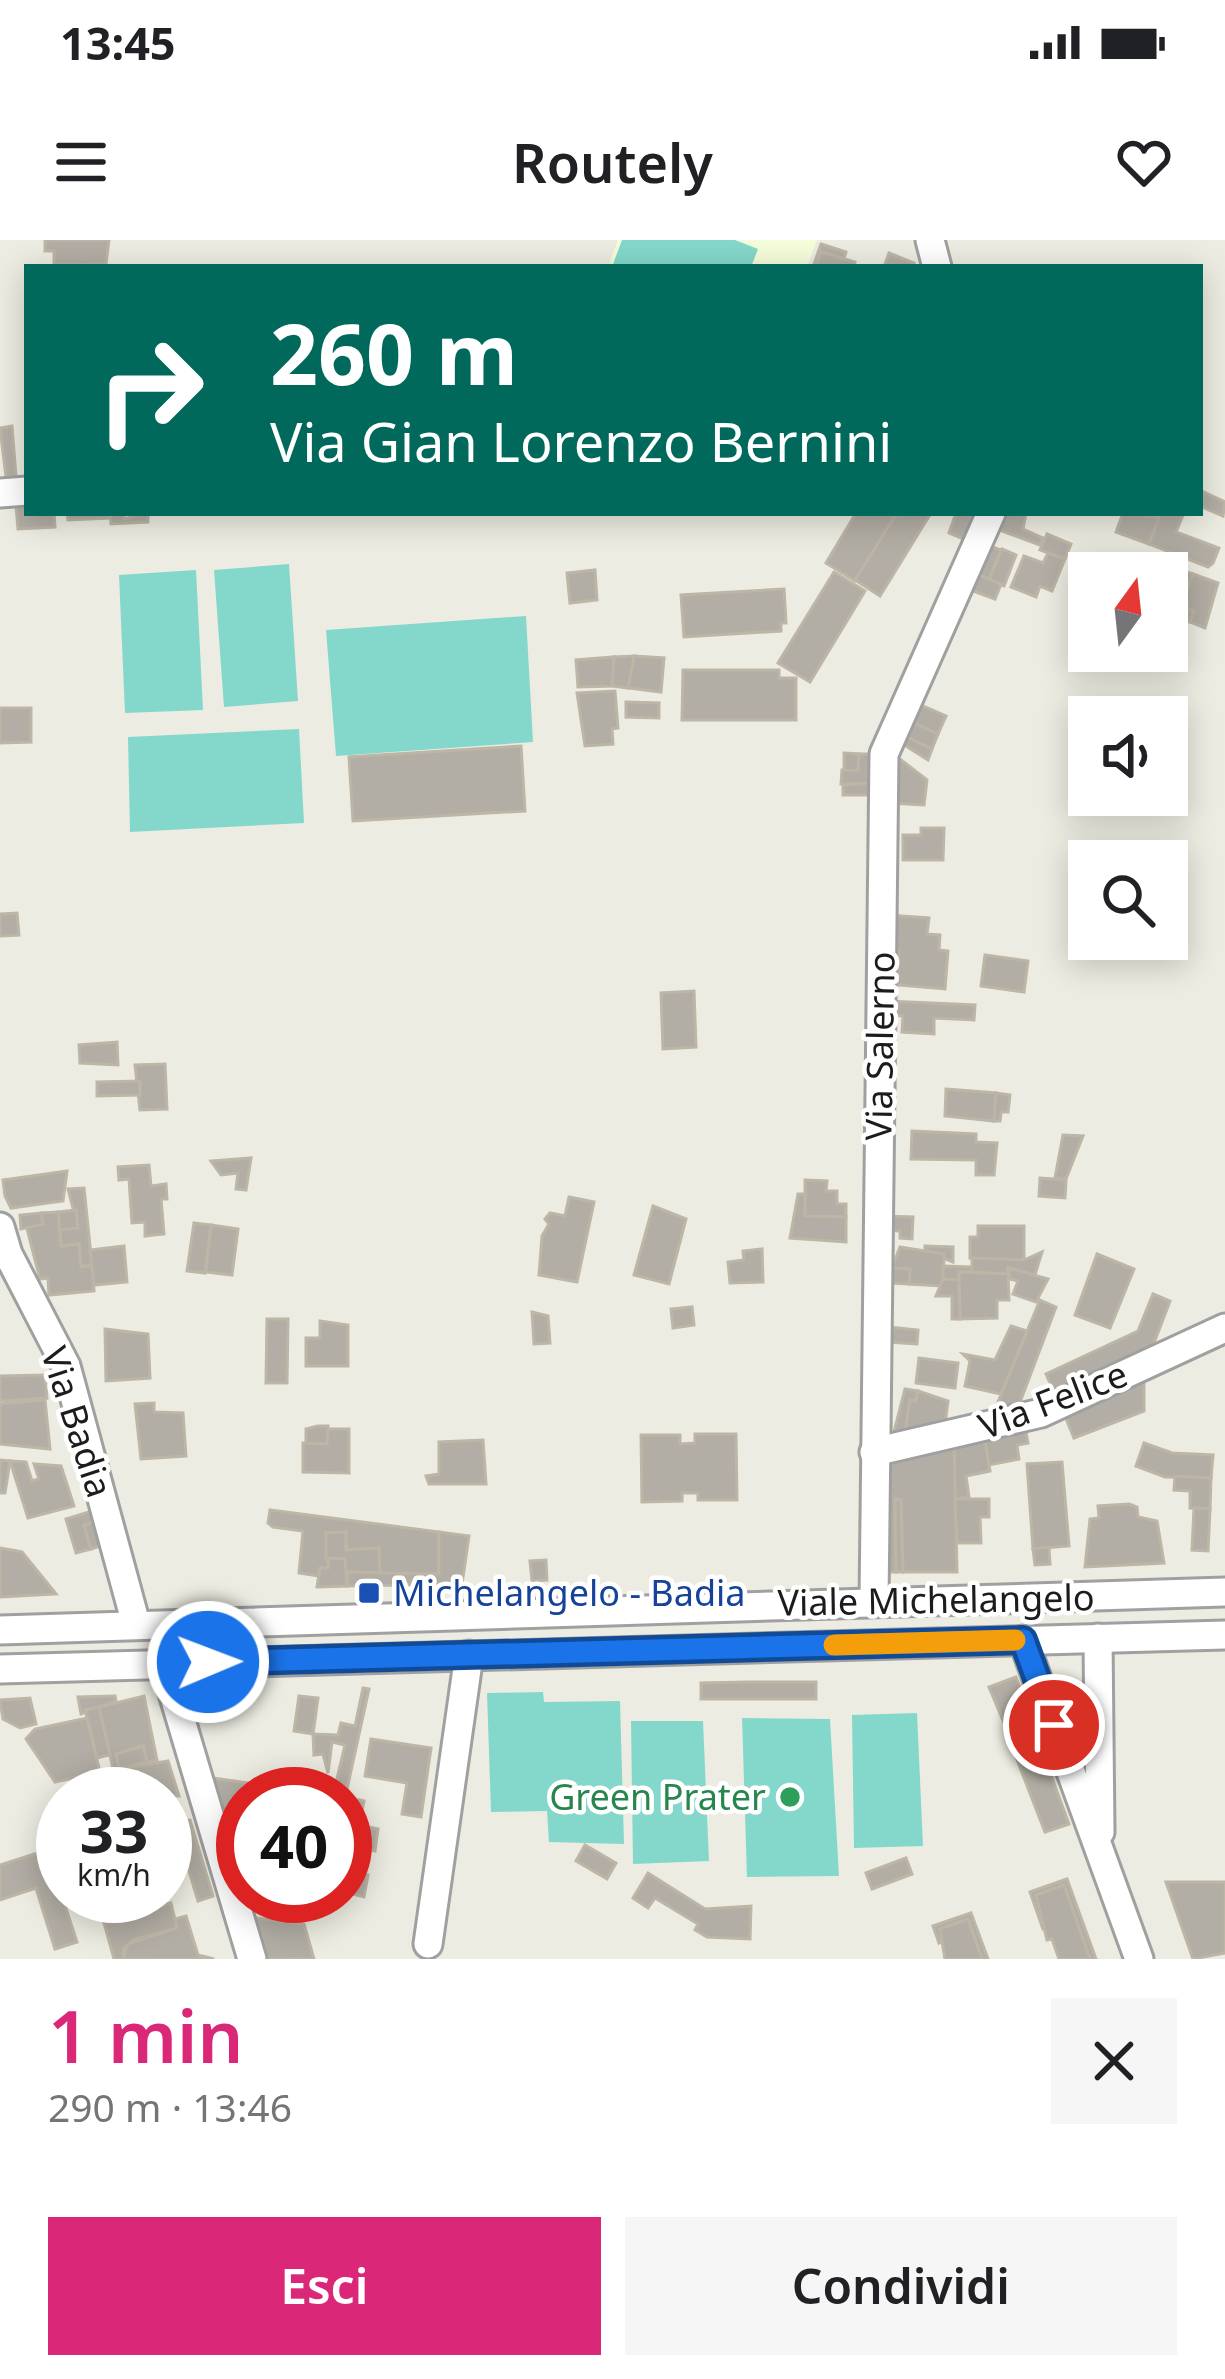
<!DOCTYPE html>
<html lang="it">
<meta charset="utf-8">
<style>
body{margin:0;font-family:"Noto Sans",sans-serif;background:#f6f6f6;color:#202124;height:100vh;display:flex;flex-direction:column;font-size:45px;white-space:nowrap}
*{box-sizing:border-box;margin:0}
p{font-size:39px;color:#757577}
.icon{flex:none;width:66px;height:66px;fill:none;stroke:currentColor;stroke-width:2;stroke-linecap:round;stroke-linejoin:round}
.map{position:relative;height:1719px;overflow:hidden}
.sheet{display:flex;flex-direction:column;background:#fff;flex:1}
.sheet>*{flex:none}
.banner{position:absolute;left:24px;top:24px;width:1179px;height:252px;border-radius:0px;box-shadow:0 6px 30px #0003;background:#00695c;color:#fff;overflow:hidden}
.needle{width:78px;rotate:15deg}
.controls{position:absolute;left:1068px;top:312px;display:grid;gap:24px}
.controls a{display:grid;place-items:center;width:120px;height:120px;border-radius:0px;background:#fff;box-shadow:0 6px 30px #0003;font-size:60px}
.speed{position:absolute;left:36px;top:1527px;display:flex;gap:24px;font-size:60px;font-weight:700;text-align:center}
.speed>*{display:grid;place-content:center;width:156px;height:156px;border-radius:50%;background:#fff;box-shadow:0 6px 30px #0003;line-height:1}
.speed small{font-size:30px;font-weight:400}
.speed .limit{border:18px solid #d22;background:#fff;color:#111}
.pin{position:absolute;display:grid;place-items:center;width:102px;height:102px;color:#fff;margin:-51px;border:6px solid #fff;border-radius:50%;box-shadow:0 3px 12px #0007}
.me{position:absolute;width:132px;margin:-66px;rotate:89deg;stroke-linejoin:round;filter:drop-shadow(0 0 9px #0008)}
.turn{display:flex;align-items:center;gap:42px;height:252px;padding:0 48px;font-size:54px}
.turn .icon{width:156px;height:156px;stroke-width:2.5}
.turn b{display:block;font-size:84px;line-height:102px}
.round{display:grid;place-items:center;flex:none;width:126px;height:126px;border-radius:0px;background:#f6f6f6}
.summary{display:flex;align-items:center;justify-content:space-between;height:204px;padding:0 48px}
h1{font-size:72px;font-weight:600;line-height:90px;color:#db2777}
.primary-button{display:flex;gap:24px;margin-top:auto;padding:24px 48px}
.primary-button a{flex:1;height:138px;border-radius:0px;background:#db2777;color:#fff;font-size:48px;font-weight:600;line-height:138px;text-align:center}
.primary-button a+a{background:#f6f6f6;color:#202124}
.status{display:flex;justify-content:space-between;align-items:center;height:84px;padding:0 60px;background:#fff;direction:ltr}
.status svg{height:33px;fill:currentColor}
header{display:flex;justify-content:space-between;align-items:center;height:156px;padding:0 48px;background:#fff;font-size:54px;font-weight:600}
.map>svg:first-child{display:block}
.education{fill:#f5fddb}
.pitch{fill:#84d8cb}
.building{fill:#b2aea5;stroke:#bdb5a5;stroke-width:3}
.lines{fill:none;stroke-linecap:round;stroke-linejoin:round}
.minor-casing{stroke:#a0a0a0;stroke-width:33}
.minor{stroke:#fff;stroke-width:27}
.route-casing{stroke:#114b97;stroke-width:30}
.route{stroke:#1a73e8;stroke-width:21}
.slow{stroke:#f59e0b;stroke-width:21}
.transit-dot{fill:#1a4fb4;stroke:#fff;stroke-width:4.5}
.leisure-dot{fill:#2e9e5b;stroke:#fff;stroke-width:4.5}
.labels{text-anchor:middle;stroke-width:9;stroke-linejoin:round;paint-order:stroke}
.street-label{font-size:36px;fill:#1c1c1c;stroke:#fff}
.transit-label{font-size:36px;fill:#164399;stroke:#fff;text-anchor:start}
.leisure-label{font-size:36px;fill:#27864d;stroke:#fff;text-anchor:end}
</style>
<div class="status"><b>13:45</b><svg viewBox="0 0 49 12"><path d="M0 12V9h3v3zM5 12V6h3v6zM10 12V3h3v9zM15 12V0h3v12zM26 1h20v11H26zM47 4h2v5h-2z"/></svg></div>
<header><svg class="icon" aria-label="menu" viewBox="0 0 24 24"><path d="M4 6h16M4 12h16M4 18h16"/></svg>Routely<svg class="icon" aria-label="heart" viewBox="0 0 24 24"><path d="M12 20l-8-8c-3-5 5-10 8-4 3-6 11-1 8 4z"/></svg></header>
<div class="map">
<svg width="1225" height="1719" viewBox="0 0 1225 1719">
<rect width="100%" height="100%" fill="#edece2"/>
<!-- education -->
<polygon class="education" points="618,0 817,0 807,27 608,27"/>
<!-- pitch -->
<g class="pitch">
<polygon points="622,0 735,0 758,9 751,27 612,27"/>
<polygon points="289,324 298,461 224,467 214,330"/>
<polygon points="196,330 203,470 125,473 119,335"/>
<polygon points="526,376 533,502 336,516 326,390"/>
<polygon points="299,489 304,583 130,592 128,497"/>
<polygon points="543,1452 544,1462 620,1461 624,1604 549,1602 547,1571 491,1572 487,1453"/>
<polygon points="917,1473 923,1606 854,1608 852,1475"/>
<polygon points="742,1478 830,1479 839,1636 747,1637"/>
<polygon points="631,1481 703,1481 709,1621 633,1624"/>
</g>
<!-- building -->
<g class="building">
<polygon points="45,0 109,0 106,24 54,25 54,11 45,11"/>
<polygon points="821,4 846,12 844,19 821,12 813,27"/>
<polygon points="821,12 855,22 854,27 816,27"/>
<polygon points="889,13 914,23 912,27 884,27"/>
<polygon points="12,186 16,236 6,237 0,188"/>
<polygon points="1204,252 1225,262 1223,276 1200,266"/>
<polygon points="15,255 27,255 27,273 54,273 55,287 18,289"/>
<polygon points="67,273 110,273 110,278 68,280"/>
<polygon points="110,273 124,273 124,279 148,273 148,282 111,284"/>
<polygon points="856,273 897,273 855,341 826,323"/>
<polygon points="897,273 931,273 880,356 855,340"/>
<polygon points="956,273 970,273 976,280 968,301 949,293"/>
<polygon points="1003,273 1026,273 1023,289 1043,298 1040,305 996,289"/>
<polygon points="1123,273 1159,278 1149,304 1116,292"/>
<polygon points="1161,273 1184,273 1176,292 1219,308 1213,323 1208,327 1149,304"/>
<polygon points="1047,294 1071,304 1065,319 1040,310"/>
<polygon points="985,304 1001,310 989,339 974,333"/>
<polygon points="1002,309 1016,315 1004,346 989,339"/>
<polygon points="1048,313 1065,319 1052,351 1040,346 1036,357 1011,347 1024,316 1043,323"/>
<polygon points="595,330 597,360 570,363 567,333"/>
<polygon points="1180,330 1193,334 1181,366 1194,371 1190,382 1167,373"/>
<polygon points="834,332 865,351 810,442 778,423"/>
<polygon points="974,333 1001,344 995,359 968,349"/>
<polygon points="1193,334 1218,343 1205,388 1190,382 1194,371 1181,366"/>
<polygon points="784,349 786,383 781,383 781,391 684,397 681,355"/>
<polygon points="634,416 664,418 661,452 628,448"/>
<polygon points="634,416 628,448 612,446 614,417"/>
<polygon points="614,417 612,446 578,447 576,420"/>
<polygon points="683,430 779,430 779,438 796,438 796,480 682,480"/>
<polygon points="615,451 618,488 612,489 613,504 585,506 577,453"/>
<polygon points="626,462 659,463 659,478 626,477"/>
<polygon points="914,462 946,476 938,494 907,480"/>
<polygon points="0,468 31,468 31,502 0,503"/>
<polygon points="907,480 938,494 932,509 901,494"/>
<polygon points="901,494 932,509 928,520 898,501"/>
<polygon points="521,506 525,571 353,581 349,517"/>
<polygon points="844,513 859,514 858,531 844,530"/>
<polygon points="859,514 873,514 873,543 841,544 842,530 858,531"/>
<polygon points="896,516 927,540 924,565 891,563"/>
<polygon points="873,543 873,555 843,555 843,545"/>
<polygon points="921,588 944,588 943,620 903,620 903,595 921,595"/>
<polygon points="17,673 19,695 0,696 0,674"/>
<polygon points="887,675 929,678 927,694 940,695 939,710 948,711 945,749 897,745 899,711 885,710"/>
<polygon points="985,715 1028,721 1024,752 981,746"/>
<polygon points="694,751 696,807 663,809 661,753"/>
<polygon points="886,761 975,765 974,780 934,778 934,794 902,792 903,776 886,775"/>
<polygon points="117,802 118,825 80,823 79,805"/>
<polygon points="165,824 167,869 140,870 135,825"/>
<polygon points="140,841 140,855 97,856 97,842"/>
<polygon points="946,849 996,853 994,881 945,876"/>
<polygon points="996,853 1010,855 1008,872 1001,872 1000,881 994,881"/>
<polygon points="912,891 976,894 976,902 997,903 994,935 976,935 976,920 911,919"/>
<polygon points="1063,895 1083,896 1066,939 1055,938"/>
<polygon points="251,918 246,950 236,949 238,933 221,935 211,921"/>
<polygon points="149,925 151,946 166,944 167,959 161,959 164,994 145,996 145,982 132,983 129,939 119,940 118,927"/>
<polygon points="67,931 63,961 11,968 5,956 3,940"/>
<polygon points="1040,938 1066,940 1065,958 1039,956"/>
<polygon points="805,940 827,941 826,951 837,951 837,964 846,964 846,977 805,976"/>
<polygon points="84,948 92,1025 81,1027 79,1004 61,1006 60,990 78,988 68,949"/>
<polygon points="798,954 805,954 805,976 846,977 846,1002 790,998"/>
<polygon points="569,957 594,962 577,1042 539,1035 542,996 549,984 545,979 550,973 565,976"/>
<polygon points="653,966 686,979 669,1044 634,1035"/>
<polygon points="76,970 78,988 60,990 58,972"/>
<polygon points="58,972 61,1006 79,1004 81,1027 92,1025 94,1051 49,1055 48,1038 40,1039 26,985 43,984 41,973"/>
<polygon points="41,973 43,984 21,989 20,975"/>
<polygon points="883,976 913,977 912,999 900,998 900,991 883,990"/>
<polygon points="194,983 211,985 205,1033 187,1031"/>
<polygon points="211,985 238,989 232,1035 206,1032"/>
<polygon points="978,986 1024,986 1024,1020 970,1018 970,997 978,997"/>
<polygon points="124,1006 127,1042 94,1045 90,1010"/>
<polygon points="925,1006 953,1007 953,1022 925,1011"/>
<polygon points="900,1007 944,1014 943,1046 909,1044 910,1029 892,1028"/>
<polygon points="762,1009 763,1042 730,1043 728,1022 744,1020 743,1011"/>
<polygon points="1042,1012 1035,1035 1008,1028 1008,1034 972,1032 972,1018 1024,1020"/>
<polygon points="1097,1014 1134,1029 1110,1088 1075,1075"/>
<polygon points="943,1026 972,1027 972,1032 959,1032 959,1040 943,1039"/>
<polygon points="892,1028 910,1029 909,1044 891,1043"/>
<polygon points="1008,1028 1048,1039 1036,1062 1013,1054 1018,1041 1010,1039"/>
<polygon points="959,1032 1008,1034 1009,1060 997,1060 997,1078 960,1079"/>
<polygon points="943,1039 959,1040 960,1079 952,1079 952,1056 936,1056"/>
<polygon points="1153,1054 1170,1061 1151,1111 1056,1157 1046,1134 1138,1091"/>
<polygon points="1040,1060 1056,1067 1019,1165 991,1179"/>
<polygon points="692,1067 694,1085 673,1088 671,1069"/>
<polygon points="532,1072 548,1076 550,1103 534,1104"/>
<polygon points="267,1079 288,1079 287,1143 266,1143"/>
<polygon points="320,1081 348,1085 348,1126 306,1126 306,1098 320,1098"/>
<polygon points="1011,1086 1027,1091 1001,1154 965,1146 970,1121 963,1114 995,1120"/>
<polygon points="889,1087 918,1090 917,1104 887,1102"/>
<polygon points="105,1089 148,1094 150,1138 106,1141"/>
<polygon points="919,1118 958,1123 955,1148 916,1143"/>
<polygon points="45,1135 47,1158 0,1161 0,1136"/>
<polygon points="1144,1140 1144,1171 1074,1198 1063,1171"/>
<polygon points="905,1149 918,1151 916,1161 910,1160 905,1194 894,1192"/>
<polygon points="918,1151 948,1161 944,1192 905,1194 910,1160 916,1161"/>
<polygon points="45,1160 50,1209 0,1204 0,1164"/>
<polygon points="154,1163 154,1172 183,1173 186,1216 141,1219 135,1164"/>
<polygon points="318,1186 328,1186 327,1204 306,1203 306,1189"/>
<polygon points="1025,1187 1028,1203 1017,1205 1019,1219 989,1225 984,1195"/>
<polygon points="328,1189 349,1189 349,1233 303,1232 303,1203 327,1204"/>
<polygon points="695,1194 736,1194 737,1260 698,1260 698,1253 682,1253 682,1261 642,1262 641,1195 680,1195 680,1204 695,1203"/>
<polygon points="984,1195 990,1231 966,1236 969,1257 955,1259 954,1201"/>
<polygon points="483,1200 486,1244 429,1244 426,1236 439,1234 439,1202"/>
<polygon points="954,1201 957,1332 903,1332 901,1260 895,1259 896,1332 878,1332 883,1219"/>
<polygon points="1144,1203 1172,1213 1213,1215 1211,1238 1165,1237 1136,1226"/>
<polygon points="0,1220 10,1221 5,1253 0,1253"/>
<polygon points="10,1221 26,1222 32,1241 39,1239 34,1224 61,1226 74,1266 28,1278"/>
<polygon points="1062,1222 1069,1306 1033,1309 1027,1224"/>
<polygon points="1175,1236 1211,1238 1210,1269 1190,1268 1190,1251 1174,1250"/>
<polygon points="895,1259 901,1260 903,1332 896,1332"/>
<polygon points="955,1259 989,1259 989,1277 980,1277 981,1303 957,1303"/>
<polygon points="1129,1264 1137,1267 1138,1277 1157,1281 1164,1323 1085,1327 1090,1279 1099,1278 1098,1266"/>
<polygon points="1194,1268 1210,1269 1208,1311 1192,1310"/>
<polygon points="95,1270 99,1281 84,1285 91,1309 76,1313 66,1279"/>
<polygon points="270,1270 439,1292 439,1334 380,1336 379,1308 346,1310 346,1292 326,1293 328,1328 320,1328 319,1336 299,1333 303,1291 273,1287 268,1283"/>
<polygon points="99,1281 106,1304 91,1309 84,1285"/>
<polygon points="346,1292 346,1310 379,1308 380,1333 344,1332 345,1319 326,1319 326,1293"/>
<polygon points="439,1292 469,1296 462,1344 347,1346 348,1332 439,1334"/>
<polygon points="1049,1307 1050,1324 1035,1325 1033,1309"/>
<polygon points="0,1308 22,1312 56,1354 0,1357"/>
<polygon points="329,1318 345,1319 347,1346 317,1347 320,1328 328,1328"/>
<polygon points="546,1320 547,1340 532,1341 530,1321"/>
<polygon points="1016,1437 1035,1488 1010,1497 989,1447"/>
<polygon points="749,1442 816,1442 816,1459 701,1459 701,1443"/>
<polygon points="363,1448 369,1449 347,1549 335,1547 345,1505 332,1502 328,1533 323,1514 314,1515 313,1494 338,1495 341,1483 355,1486"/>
<polygon points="115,1456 116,1461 81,1474 78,1457"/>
<polygon points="144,1456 157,1520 147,1522 143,1506 116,1514 119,1528 113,1529 99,1467"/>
<polygon points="299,1456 318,1458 313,1494 294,1491"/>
<polygon points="30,1458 36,1484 20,1488 3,1479 0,1460"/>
<polygon points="99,1467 110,1515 97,1518 85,1470"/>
<polygon points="87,1478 100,1532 55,1542 26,1499 35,1489"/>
<polygon points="371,1499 431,1508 421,1577 402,1574 407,1543 365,1536"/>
<polygon points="143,1506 147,1522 119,1528 116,1514"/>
<polygon points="1041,1508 1069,1584 1045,1592 1016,1517"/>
<polygon points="168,1521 179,1556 118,1554 114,1530"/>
<polygon points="206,1537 248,1543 243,1575 219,1577"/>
<polygon points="345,1557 364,1561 359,1585 345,1582"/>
<polygon points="190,1580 213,1656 198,1661 175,1584"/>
<polygon points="345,1582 378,1589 375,1611 350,1606 352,1632 368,1635 364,1657 345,1652"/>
<polygon points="175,1584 188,1629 176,1632 165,1595 165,1587"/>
<polygon points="585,1605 616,1623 607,1639 576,1621"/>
<polygon points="47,1610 77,1702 55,1709 36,1648 0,1660 0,1625"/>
<polygon points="906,1618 912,1634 872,1649 866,1633"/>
<polygon points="648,1633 705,1669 751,1666 750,1699 707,1697 695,1690 698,1684 655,1658 648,1668 633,1658"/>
<polygon points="1067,1639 1096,1719 1090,1719 1064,1645 1036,1655 1048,1688 1043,1689 1030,1652"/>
<polygon points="1166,1642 1225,1642 1225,1713 1193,1719"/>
<polygon points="1064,1645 1090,1719 1059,1719 1052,1699 1047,1700 1036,1655"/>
<polygon points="171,1663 177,1688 133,1700 123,1709 123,1719 114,1719 104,1683"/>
<polygon points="971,1673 988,1719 982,1719 968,1679 940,1689 944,1701 939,1703 933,1686"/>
<polygon points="186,1676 198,1715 214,1719 123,1719 128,1704 177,1688 175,1679"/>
<polygon points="256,1678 304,1684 314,1719 262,1719 267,1716"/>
<polygon points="968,1679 982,1719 945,1719 940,1689"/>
</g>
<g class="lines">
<!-- minor casing -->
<g class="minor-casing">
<g id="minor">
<polyline points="930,0 937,27"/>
<polyline points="0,253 27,251"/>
<polyline points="0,987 8,1014 66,1126 136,1384"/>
<polyline points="874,1212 1041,1173 1225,1088"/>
<polyline points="874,1362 884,514 991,273"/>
<polyline points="0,1390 1225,1352"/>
<polyline points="1098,1398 1100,1592"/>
<polyline points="1023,1400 1139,1719"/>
<polyline points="164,1423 252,1719"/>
<polyline points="0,1429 1225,1395"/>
<polyline points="428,1704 469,1415"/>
</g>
</g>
<!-- minor -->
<use href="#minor" class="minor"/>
</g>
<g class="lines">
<!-- route casing -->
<g class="route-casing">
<polyline id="route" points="208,1422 1023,1400 1054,1485"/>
</g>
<!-- route -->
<use href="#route" class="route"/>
<!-- slow -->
<polyline class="slow" points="834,1405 1015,1400"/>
</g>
<!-- markers -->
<rect class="transit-dot" x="357" y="1341" width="24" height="24" rx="6"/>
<circle class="leisure-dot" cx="790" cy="1557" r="12"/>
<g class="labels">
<!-- street labels -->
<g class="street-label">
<text transform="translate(880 806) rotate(-89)" y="13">Via Salerno</text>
<text transform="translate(1053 1160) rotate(-21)" y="13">Via Felice</text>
<text transform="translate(77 1182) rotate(72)" y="13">Via Badia</text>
<text transform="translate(936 1360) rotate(-1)" y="13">Viale Michelangelo</text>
</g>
<!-- transit labels -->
<g class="transit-label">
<text x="393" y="1366">Michelangelo - Badia</text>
</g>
<!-- leisure labels -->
<g class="leisure-label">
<text x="766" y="1570">Green Prater</text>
</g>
</g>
</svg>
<div class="controls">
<a><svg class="needle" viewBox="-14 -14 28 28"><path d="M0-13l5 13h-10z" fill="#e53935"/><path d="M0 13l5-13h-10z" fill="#757577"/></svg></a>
<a><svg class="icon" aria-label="sound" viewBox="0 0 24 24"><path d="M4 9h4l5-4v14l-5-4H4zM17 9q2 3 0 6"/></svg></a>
<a><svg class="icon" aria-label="search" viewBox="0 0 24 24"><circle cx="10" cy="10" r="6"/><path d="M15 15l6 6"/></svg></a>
</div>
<div class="speed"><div>33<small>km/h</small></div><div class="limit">40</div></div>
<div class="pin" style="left:1054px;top:1485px;background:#d93025"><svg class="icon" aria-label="arrive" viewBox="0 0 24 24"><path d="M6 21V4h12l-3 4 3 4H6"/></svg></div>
<svg class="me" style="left:208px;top:1422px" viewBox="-20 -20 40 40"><circle r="17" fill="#1a73e8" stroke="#fff" stroke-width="3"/><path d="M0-11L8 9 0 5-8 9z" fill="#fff"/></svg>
<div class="banner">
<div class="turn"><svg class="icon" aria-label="right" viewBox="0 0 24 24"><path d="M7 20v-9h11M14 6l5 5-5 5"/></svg><div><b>260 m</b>Via Gian Lorenzo Bernini</div></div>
</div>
</div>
<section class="sheet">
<div class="summary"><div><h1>1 min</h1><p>290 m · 13:46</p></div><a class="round"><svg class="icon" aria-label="close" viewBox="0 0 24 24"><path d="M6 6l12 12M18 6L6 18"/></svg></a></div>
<div class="primary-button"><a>Esci</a><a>Condividi</a></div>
</section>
